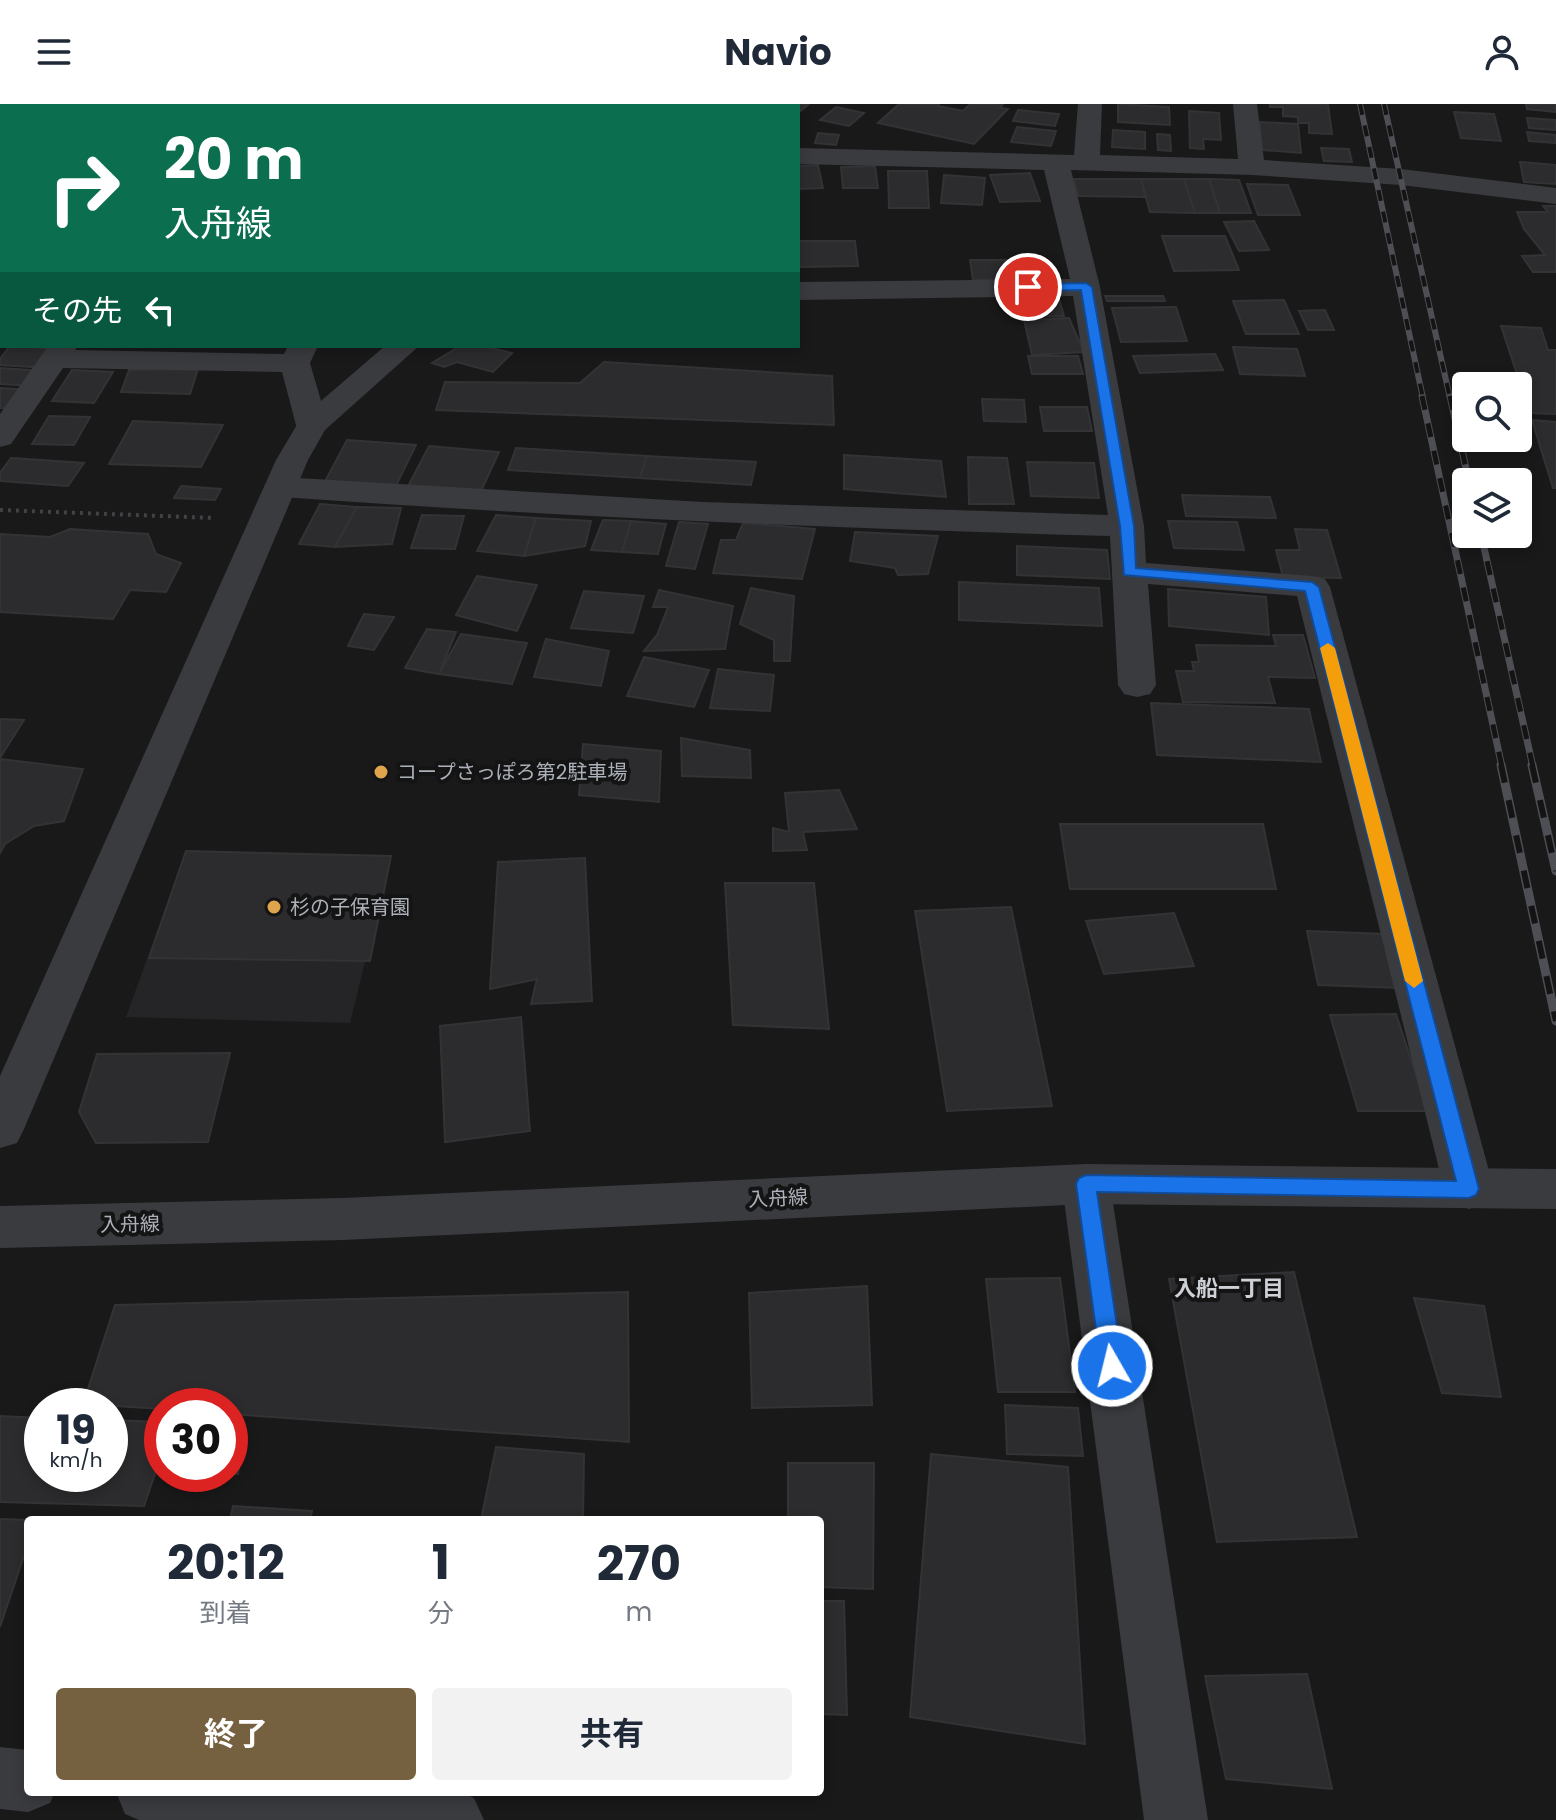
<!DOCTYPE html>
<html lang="ja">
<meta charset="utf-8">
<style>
body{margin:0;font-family:Poppins,"Noto Sans JP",sans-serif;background:#f2f2f3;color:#1f2937;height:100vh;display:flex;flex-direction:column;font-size:30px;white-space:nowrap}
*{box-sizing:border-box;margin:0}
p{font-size:26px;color:#747a83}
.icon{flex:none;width:44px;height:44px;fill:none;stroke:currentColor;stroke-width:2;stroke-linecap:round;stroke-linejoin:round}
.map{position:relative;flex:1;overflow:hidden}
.side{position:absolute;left:24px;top:1412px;width:800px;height:280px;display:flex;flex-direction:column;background:#fff;border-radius:8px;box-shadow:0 4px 12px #0003}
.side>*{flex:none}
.banner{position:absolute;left:0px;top:0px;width:800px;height:244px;box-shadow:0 4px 12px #0003;background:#0b6e4f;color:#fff;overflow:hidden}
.fabs{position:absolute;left:1452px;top:268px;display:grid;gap:16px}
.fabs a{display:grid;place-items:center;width:80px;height:80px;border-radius:8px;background:#fff;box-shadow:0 4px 12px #0003;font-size:40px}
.speed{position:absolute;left:24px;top:1284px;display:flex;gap:16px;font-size:40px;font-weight:700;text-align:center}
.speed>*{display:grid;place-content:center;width:104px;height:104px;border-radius:50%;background:#fff;box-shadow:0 4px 12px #0003;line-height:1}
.speed small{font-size:20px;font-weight:400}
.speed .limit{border:12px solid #d22;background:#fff;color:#111}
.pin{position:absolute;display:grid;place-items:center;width:68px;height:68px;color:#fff;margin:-34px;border:4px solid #fff;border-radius:50%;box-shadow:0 2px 8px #0007}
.me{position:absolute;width:88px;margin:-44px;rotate:352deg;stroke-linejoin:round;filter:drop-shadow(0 0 6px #0008)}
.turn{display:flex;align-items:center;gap:28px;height:168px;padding:0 32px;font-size:36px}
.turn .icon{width:104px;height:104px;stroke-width:2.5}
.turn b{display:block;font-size:56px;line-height:68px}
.then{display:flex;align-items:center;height:76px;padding:0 32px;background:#0003;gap:16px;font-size:30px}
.eta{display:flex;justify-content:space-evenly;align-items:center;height:136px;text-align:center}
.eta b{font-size:48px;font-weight:700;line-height:56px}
.cta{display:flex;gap:16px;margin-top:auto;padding:16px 32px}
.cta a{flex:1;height:92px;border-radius:8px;background:#756040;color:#fff;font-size:32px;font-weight:700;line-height:92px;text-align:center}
.cta a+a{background:#f2f2f3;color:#1f2937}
header{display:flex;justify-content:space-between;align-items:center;height:104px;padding:0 32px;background:#fff;font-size:36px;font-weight:700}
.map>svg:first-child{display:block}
.built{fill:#252527}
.building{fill:#2c2c2e;stroke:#333336;stroke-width:2}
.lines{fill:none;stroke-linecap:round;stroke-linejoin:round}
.path{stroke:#404246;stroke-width:4;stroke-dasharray:3 5;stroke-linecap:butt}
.service{fill:#3a3b3f;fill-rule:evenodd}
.minor{fill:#3a3b3f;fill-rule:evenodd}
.tertiary{fill:#3a3b3f;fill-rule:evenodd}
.rail-far2-casing{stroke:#4d4f54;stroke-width:6}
.rail-far1-casing{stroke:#4d4f54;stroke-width:7}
.rail-casing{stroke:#4d4f54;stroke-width:9}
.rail-far2{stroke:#141415;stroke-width:4;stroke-dasharray:11;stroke-linecap:butt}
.rail-far1{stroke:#141415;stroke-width:5;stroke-dasharray:14;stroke-linecap:butt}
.rail{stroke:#141415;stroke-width:6;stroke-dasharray:18;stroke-linecap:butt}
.route{fill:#1a73e8;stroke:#114b97;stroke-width:2}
.slow{fill:#f59e0b}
.poi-dot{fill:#dfa44c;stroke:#141415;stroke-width:3}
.labels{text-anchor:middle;stroke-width:8;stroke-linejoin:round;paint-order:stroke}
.poi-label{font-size:20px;fill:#acb1b9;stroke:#141415;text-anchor:start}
.street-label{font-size:20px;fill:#acb1b9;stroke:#141415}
.neighbourhood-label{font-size:22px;font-weight:bold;fill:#cdd0d5;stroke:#141415}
</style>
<header><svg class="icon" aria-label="menu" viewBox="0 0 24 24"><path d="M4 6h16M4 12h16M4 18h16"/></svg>Navio<svg class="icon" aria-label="person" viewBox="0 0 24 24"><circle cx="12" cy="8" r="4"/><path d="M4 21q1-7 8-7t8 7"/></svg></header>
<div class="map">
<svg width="1556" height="1716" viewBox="0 0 1556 1716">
<rect width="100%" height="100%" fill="#19191a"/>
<!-- built -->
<polygon class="built" points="186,747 391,752 350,919 126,913"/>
<!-- building -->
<g class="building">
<polygon points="221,0 362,0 220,2"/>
<polygon points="736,0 809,0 798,9 798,2"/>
<polygon points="899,0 939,0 938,2 963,7 970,0 1003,0 1000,4 1008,5 974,40 878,19"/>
<polygon points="1118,0 1169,3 1170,21 1118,18"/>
<polygon points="1270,0 1328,0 1332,30 1309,29 1309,19 1298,19 1298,13 1283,12 1283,3 1270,3"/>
<polygon points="1526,0 1556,0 1556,8 1527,5"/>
<polygon points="836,3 864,9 849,22 820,16"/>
<polygon points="1018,6 1059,10 1055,22 1013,17"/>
<polygon points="1189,7 1219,9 1221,36 1203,35 1204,45 1190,44"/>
<polygon points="1454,8 1494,10 1501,37 1461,34"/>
<polygon points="1527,14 1556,16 1556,26 1529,24"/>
<polygon points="1260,18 1298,20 1301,49 1262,46"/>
<polygon points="1017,23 1056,27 1051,42 1011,38"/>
<polygon points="1113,26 1145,28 1145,45 1112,43"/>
<polygon points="1527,28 1556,31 1556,39 1529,37"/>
<polygon points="818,29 839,31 836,41 815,39"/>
<polygon points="1157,30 1170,31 1171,47 1158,46"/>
<polygon points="1321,44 1349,45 1352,58 1324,57"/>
<polygon points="1520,58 1556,61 1556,80 1524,78"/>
<polygon points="818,61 823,84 798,85 798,62"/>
<polygon points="875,62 878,84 843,84 841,63"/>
<polygon points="888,67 927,67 929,104 889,104"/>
<polygon points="1030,69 1040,97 1000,98 990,71"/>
<polygon points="944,71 985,74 982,101 941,99"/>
<polygon points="1074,75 1141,75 1145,93 1078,92"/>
<polygon points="1141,75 1184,75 1195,109 1150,108"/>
<polygon points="1184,75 1209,75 1220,109 1195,109"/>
<polygon points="1209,75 1239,76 1251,109 1220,109"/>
<polygon points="1247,80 1288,81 1300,111 1258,111"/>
<polygon points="1543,102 1556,102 1556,168 1533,168 1522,152 1545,151 1524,125 1517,108 1548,108"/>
<polygon points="1254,117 1269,146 1239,147 1224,118"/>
<polygon points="1162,132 1225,132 1239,166 1174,167"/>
<polygon points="798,137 855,137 858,162 798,163"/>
<polygon points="970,156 1041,156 1045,175 973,176"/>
<polygon points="1105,192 1163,192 1165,197 1107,197"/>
<polygon points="1059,195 1064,212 1011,213 1006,196"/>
<polygon points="1284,196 1299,230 1246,230 1233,197"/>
<polygon points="1176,203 1187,237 1121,238 1112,204"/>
<polygon points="1325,206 1334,226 1308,226 1299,207"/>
<polygon points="1069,214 1084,248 1032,251 1024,216"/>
<polygon points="1501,222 1541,224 1548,246 1556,246 1556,310 1530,309"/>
<polygon points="10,242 62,245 48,264 0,261 0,255"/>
<polygon points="460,242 483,242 512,249 493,268 457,258 444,263 432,259"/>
<polygon points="1233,243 1297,245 1305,272 1240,270"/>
<polygon points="1215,250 1223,266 1140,269 1133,252"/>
<polygon points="1028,252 1078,252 1083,270 1032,270"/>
<polygon points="604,258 832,272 834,321 436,306 445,278 580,279"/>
<polygon points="0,264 46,267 34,282 0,280"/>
<polygon points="198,265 190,290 121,288 129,266"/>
<polygon points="72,266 113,268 94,299 52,297"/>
<polygon points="0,284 33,286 19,305 0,304"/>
<polygon points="982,295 1024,296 1026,318 984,317"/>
<polygon points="1040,303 1087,303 1092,327 1044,327"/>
<polygon points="49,312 90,313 74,341 32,340"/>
<polygon points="1532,316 1556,318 1556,384 1553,384"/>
<polygon points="133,317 223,321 201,363 109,360"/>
<polygon points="347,336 416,341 392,390 321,385"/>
<polygon points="429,342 499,348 477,396 404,390"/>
<polygon points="516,344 647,352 640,374 508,366"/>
<polygon points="844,351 941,357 946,393 844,385"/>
<polygon points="647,352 756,358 751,381 640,374"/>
<polygon points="968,353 1007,354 1014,400 969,400"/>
<polygon points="11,354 84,359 68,382 0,377 0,369"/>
<polygon points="1027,358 1094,359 1099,394 1031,392"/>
<polygon points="181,382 221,385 215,396 174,394"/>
<polygon points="1182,391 1270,393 1276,414 1186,412"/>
<polygon points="320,400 357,403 335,443 299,440"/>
<polygon points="357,403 401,404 392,440 335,443"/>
<polygon points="422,411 464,412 455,445 411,444"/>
<polygon points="496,411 536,414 524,452 477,447"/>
<polygon points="536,414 591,417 585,442 524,452"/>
<polygon points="603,416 631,417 622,448 591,446"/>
<polygon points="631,417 666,420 658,450 622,448"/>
<polygon points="1168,417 1237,418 1244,446 1174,444"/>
<polygon points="679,418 708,420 695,465 666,462"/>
<polygon points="743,419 815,425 802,475 713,469 721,436 736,436"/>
<polygon points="70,425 148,430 156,450 181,459 166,488 130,486 113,515 0,508 0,430 50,433"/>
<polygon points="1295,425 1327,426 1341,474 1283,473 1276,446 1300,446"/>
<polygon points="855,428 938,432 928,470 898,471 895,464 850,457"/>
<polygon points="1017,442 1107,446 1110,475 1017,471"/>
<polygon points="477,472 537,481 517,527 456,511"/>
<polygon points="959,478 1099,484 1102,522 959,516"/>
<polygon points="751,484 794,492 790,557 774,557 774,536 740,520"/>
<polygon points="1168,485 1266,493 1269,531 1169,522"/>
<polygon points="659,486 733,502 725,545 644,547 657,531 668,503 653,503"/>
<polygon points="584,487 644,492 633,529 571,524"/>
<polygon points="364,510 394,513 374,546 348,542"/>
<polygon points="427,525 456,528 439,570 405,564"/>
<polygon points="461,530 527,539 512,580 439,570"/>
<polygon points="1273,531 1303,531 1315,574 1268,573 1275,599 1183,598 1176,567 1194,567 1192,558 1199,558 1196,541 1276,542"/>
<polygon points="546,535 609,547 601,582 534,573"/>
<polygon points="644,553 709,566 694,603 627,592"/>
<polygon points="718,565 774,571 770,607 710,604"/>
<polygon points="1151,599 1309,605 1321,658 1157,651"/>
<polygon points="0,615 24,616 0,654"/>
<polygon points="681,634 750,646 751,674 682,672"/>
<polygon points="583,640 661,647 659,698 579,691"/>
<polygon points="0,655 83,665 64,717 34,722 5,740 0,749"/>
<polygon points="839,686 857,725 803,728 807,746 773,747 773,724 789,728 785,689"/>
<polygon points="1060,720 1263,720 1276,785 1070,785"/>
<polygon points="186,747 391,752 370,857 149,854"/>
<polygon points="585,754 592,897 531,900 537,875 490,885 498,758"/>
<polygon points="725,779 814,779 829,925 733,921"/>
<polygon points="1011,803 1052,1002 947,1007 915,807"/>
<polygon points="1174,809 1194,862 1104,870 1086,817"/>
<polygon points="1307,827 1386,830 1399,884 1318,881"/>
<polygon points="1396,910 1428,1007 1358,1007 1330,911"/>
<polygon points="521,913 530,1027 445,1038 440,922"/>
<polygon points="230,949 208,1038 96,1039 79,1008 97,950"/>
<polygon points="1294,1168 1357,1433 1217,1438 1169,1175"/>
<polygon points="1060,1174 1075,1288 998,1288 986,1175"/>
<polygon points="867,1182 872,1301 752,1304 749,1189"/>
<polygon points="628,1188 629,1338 230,1310 230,1302 162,1302 162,1305 83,1300 115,1201"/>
<polygon points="1414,1194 1484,1202 1501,1293 1442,1289"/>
<polygon points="1005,1301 1078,1304 1083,1352 1007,1350"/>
<polygon points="0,1312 42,1314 42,1370 110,1370 110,1316 162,1318 162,1349 144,1402 0,1398"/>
<polygon points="230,1327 243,1329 238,1370 230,1370"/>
<polygon points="496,1343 584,1350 583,1416 481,1416"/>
<polygon points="931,1350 1068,1363 1085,1640 910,1613"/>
<polygon points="788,1359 874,1359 873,1485 820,1483 820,1416 788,1416"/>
<polygon points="233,1402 312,1407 310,1416 230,1416"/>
<polygon points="0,1415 28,1416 28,1440 0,1523"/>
<polygon points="820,1497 844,1497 847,1611 820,1610"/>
<polygon points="1307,1570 1332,1685 1226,1675 1205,1572"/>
</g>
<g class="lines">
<!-- path -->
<polyline class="path" points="0,406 215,414"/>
<!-- service -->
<rect class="service" x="0" y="125" width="2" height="10"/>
<!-- minor -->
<g class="minor">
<polygon points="397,0 437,0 396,2"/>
<path d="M1078,0H1102L1100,51L1238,55L1233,0H1257L1264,56L1401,65L1556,84V100L1401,81L1252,71L1071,66L1100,183L1144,422L1146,459L1312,472L1325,475L1330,483L1494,1085L1486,1099L1469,1105L1452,1099L1444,1085L1297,492L1148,480L1156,581L1150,590L1137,593L1124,590L1118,581L1110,432C833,424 557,413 281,393L269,390L264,383L269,376L281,373L703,398L1108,411L1073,192L798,196V178L1070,175L1044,66L798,60V44L1074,51Z"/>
<polygon points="2,36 2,54 0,55 0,37"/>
<rect x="0" y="208" width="2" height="18"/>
<polygon points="48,242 78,242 75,246 284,250 288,242 318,242 310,259 328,321 323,328 312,331 301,328 296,321 282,268 63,264 11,340 0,343 0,310"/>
<polygon points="1086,1060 1103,1066 1110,1080 1208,1716 1144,1716 1062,1080 1069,1066"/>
<polygon points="0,1643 28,1646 28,1688 55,1688 50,1699 28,1708 0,1705"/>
<polygon points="116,1688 461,1688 474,1694 484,1716 139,1716 125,1710"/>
</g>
<!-- tertiary -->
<g class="tertiary">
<polygon points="385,242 419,242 325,326 308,356 24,1025 17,1039 0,1044 0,972 276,356 301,314"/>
<polygon points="1086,1060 1556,1065 1556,1105 1086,1100 343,1136 0,1144 0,1102 343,1094"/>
</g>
<!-- rail-far2 casing -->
<g class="rail-far2-casing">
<g id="rail-far2">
<polyline points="1360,0 1423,294"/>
<polyline points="1384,0 1450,294"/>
</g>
</g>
<!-- rail-far1 casing -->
<g class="rail-far1-casing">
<g id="rail-far1">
<polyline points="1422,292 1502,663"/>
<polyline points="1450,292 1469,378"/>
<polyline points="1481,430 1533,663"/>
</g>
</g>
<!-- rail casing -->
<g class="rail-casing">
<g id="rail">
<polyline points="1501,661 1556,917"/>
<polyline points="1532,661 1556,767"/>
</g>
</g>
<!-- rail-far2 -->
<use href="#rail-far2" class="rail-far2"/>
<!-- rail-far1 -->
<use href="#rail-far1" class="rail-far1"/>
<!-- rail -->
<use href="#rail" class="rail"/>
</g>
<!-- route -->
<polygon class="route" points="1086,179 1092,183 1134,422 1136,464 1312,478 1319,483 1479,1085 1476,1091 1469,1094 1097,1088 1123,1262 1120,1269 1112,1271 1104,1269 1101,1262 1076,1080 1079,1074 1086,1071 1456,1077 1305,487 1124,471 1120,422 1081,186 1028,187 1022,183 1028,180"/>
<!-- slow -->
<polygon class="slow" points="1328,539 1335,544 1423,877 1414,884 1405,877 1320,544"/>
<!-- markers -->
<g class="poi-dot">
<circle cx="381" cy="668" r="8"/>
<circle cx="274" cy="803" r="8"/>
</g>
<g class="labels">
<!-- poi labels -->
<g class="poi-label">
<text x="397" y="675">コープさっぽろ第2駐車場</text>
<text x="290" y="810">杉の子保育園</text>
</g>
<!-- street labels -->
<g class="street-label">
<text transform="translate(778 1094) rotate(-3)" y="7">入舟線</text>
<text transform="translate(130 1120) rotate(-1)" y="7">入舟線</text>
</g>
<!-- neighbourhood labels -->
<g class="neighbourhood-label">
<text x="1229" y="1192">入船一丁目</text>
</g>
</g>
</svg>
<div class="fabs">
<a><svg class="icon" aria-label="search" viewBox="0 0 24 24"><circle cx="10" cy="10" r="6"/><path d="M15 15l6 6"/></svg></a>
<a><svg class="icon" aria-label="layers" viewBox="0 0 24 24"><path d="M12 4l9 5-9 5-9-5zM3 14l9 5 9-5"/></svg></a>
</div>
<div class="speed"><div>19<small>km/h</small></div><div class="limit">30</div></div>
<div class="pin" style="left:1028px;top:183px;background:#d93025"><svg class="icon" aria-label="arrive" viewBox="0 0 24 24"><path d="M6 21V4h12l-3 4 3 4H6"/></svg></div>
<svg class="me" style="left:1112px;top:1262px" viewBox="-20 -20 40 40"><circle r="17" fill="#1a73e8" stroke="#fff" stroke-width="3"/><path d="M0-11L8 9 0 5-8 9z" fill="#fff"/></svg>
<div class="banner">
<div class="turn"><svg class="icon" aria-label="right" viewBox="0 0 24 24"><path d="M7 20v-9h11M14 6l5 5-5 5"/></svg><div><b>20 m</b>入舟線</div></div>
<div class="then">その先<svg class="icon" aria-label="left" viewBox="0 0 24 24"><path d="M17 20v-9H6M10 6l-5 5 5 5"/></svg></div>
</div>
<section class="side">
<div class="eta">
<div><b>20:12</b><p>到着</p></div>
<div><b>1</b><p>分</p></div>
<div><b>270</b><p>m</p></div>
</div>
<div class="cta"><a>終了</a><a>共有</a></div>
</section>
</div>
